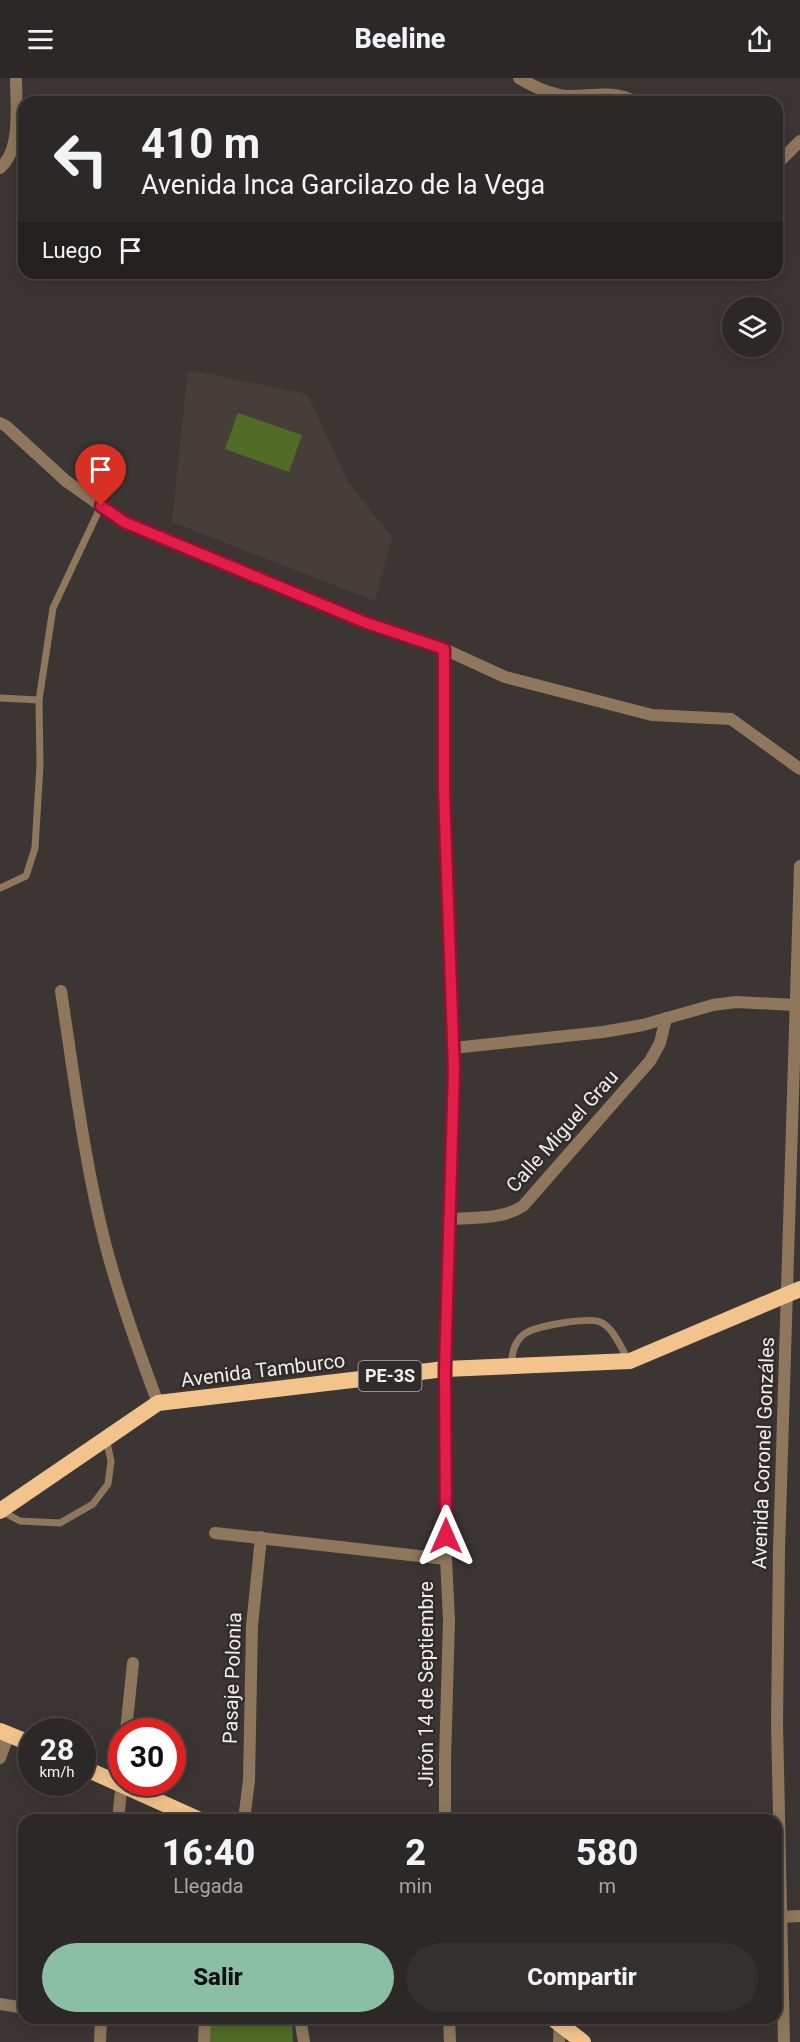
<!DOCTYPE html>
<html lang="es">
<meta charset="utf-8">
<style>
body{margin:0;font-family:Roboto,sans-serif;background:#34302f;color:#f1f3f6;height:100vh;display:flex;flex-direction:column;font-size:22px;white-space:nowrap}
*{box-sizing:border-box;margin:0}
p{font-size:20px;color:#a6a6a7}
.icon{flex:none;width:33px;height:33px;fill:none;stroke:currentColor;stroke-width:2;stroke-linecap:round;stroke-linejoin:round}
.map{position:relative;flex:1;overflow:hidden}
.details{position:absolute;left:18px;top:1736px;width:764px;height:210px;display:flex;flex-direction:column;background:#2c2827;border-radius:18px;box-shadow:0 3px 15px #0003,0 0 0 2px #484444}
.details>*{flex:none}
.guide{position:absolute;left:18px;top:18px;width:765px;height:183px;border-radius:18px;box-shadow:0 3px 15px #0003,0 0 0 2px #484444;background:#2c2827;color:#f1f3f6;overflow:hidden}
.fabs{position:absolute;left:722px;top:219px;display:grid;gap:12px}
.fabs a{display:grid;place-items:center;width:60px;height:60px;border-radius:50%;background:#2c2827;box-shadow:0 3px 15px #0003,0 0 0 2px #484444;font-size:30px}
.speed{position:absolute;left:18px;top:1640px;display:flex;gap:12px;font-size:30px;font-weight:700;text-align:center}
.speed>*{display:grid;place-content:center;width:78px;height:78px;border-radius:50%;background:#2c2827;box-shadow:0 3px 15px #0003,0 0 0 2px #484444;line-height:1}
.speed small{font-size:15px;font-weight:400}
.speed .limit{border:9px solid #d22;background:#fff;color:#111}
.pin{position:absolute;display:grid;place-items:center;width:51px;height:51px;color:#fff;margin:-62px -26px;border-radius:50% 50% 50% 0;rotate:-45deg;box-shadow:0 0 6px #0007}
.pin .icon{rotate:45deg}
.me{position:absolute;width:66px;margin:-33px;rotate:0deg;stroke-linejoin:round;filter:drop-shadow(0 0 4px #0008)}
.turn{display:flex;align-items:center;gap:21px;height:126px;padding:0 24px;font-size:27px}
.turn .icon{width:78px;height:78px;stroke-width:2.5}
.turn b{display:block;font-size:42px;line-height:51px}
.then{display:flex;align-items:center;height:57px;padding:0 24px;background:#0003;gap:12px;font-size:22px}
.eta{display:flex;justify-content:space-evenly;align-items:center;height:102px;text-align:center}
.eta b{font-size:36px;font-weight:800;line-height:42px}
.primary-button{display:flex;gap:12px;margin-top:auto;padding:12px 24px}
.primary-button a{flex:1;height:69px;border-radius:36px;background:#8abfa5;color:#111;font-size:24px;font-weight:800;line-height:69px;text-align:center}
.primary-button a+a{background:#34302f;color:#f1f3f6}
header{display:flex;justify-content:space-between;align-items:center;height:78px;padding:0 24px;background:#2c2827;font-size:27px;font-weight:800}
.map>svg:first-child{display:block}
.built{fill:#483e39}
.green{fill:#506c26}
.lines{fill:none;stroke-linecap:round;stroke-linejoin:round}
.service{stroke:#8e775c;stroke-width:7}
.minor{stroke:#8e775c;stroke-width:12}
.trunk{stroke:#f2c48c;stroke-width:16}
.route-casing{stroke:#92132f;stroke-width:15}
.route{stroke:#e11d48;stroke-width:10}
.labels{text-anchor:middle;stroke-width:5;stroke-linejoin:round;paint-order:stroke}
.shield{fill:#302c2a;stroke:#b6b3b2;stroke-width:1.5}
.shield-label{font-size:18px;font-weight:bold;fill:#f0edec}
.street-label{font-size:20px;fill:#f0edec;stroke:#302c2a}
</style>
<header><svg class="icon" aria-label="menu" viewBox="0 0 24 24"><path d="M4 6h16M4 12h16M4 18h16"/></svg>Beeline<svg class="icon" aria-label="share" viewBox="0 0 24 24"><path d="M12 15V3M7 8l5-5 5 5M5 13v7h14v-7"/></svg></header>
<div class="map">
<svg width="800" height="1964" viewBox="0 0 800 1964">
<rect width="100%" height="100%" fill="#3b3634"/>
<!-- built -->
<polygon class="built" points="188,292 307,316 349,406 392,459 375,523 172,444"/>
<!-- green -->
<g class="green">
<polygon points="238,335 302,357 289,394 225,371"/>
<polygon points="211,1940 292,1940 293,1964 209,1964"/>
</g>
<g class="lines">
<!-- service -->
<g class="service">
<polyline points="0,620 39,622"/>
<polyline points="0,810 26,798 35,770 40,687 39,622 53,530 101,428"/>
<path d="M511,1286C513,1274 513,1266 523,1257C533,1248 588,1239 600,1244C613,1249 621,1270 628,1281"/>
<polyline points="3,1434 20,1443 60,1445 93,1426 108,1406 111,1383 106,1360"/>
</g>
<!-- minor -->
<g class="minor">
<path d="M519,0C534,9 549,16 566,18C589,19 615,11 635,24"/>
<polyline points="777,86 800,63"/>
<path d="M0,90C22,72 16,26 16,0"/>
<polyline points="0,345 6,348 66,403 124,444 364,544 444,571 505,599 652,637 731,641 800,691"/>
<polyline points="444,571 444,713 454,992 445,1291 446,1481 449,1542 445,1682 445,1742"/>
<path d="M61,913C74,997 84,1082 105,1165C119,1219 138,1272 158,1325"/>
<polyline points="453,970 603,954 643,947 713,927 736,924 795,927"/>
<path d="M450,1141C475,1139 501,1142 523,1128L650,983L660,965L666,940"/>
<polyline points="215,1455 446,1481"/>
<polyline points="126,1653 133,1585"/>
<polyline points="0,1680 9,1656"/>
<polyline points="118,1742 122,1703"/>
<polyline points="244,1742 249,1702 252,1548 261,1459"/>
<polyline points="781,1839 800,1838"/>
<polyline points="0,1926 24,1930"/>
<polyline points="88,1940 101,1941"/>
<polyline points="300,1940 304,1964"/>
<polyline points="449,1940 450,1964"/>
<polyline points="100,1964 101,1940"/>
<polyline points="204,1964 205,1940"/>
<polyline points="559,1964 560,1941"/>
<polyline points="784,1964 777,1645 779,1472 800,788"/>
</g>
<!-- trunk -->
<g class="trunk">
<polyline points="0,1433 158,1325 445,1291 630,1283 800,1211"/>
<polyline points="0,1653 32,1666"/>
<polyline points="82,1689 200,1742"/>
<polyline points="552,1940 583,1964"/>
</g>
</g>
<g class="lines">
<!-- route casing -->
<g class="route-casing">
<polyline id="route" points="101,428 124,444 364,544 444,571 444,713 454,992 445,1291 446,1458"/>
</g>
<!-- route -->
<use href="#route" class="route"/>
</g>
<g class="labels">
<!-- shield labels -->
<rect class="shield" x="358.5" y="1283" width="63" height="30" rx="4.5"/>
<g class="shield-label">
<text x="390" y="1304">PE-3S</text>
</g>
<!-- street labels -->
<g class="street-label">
<text transform="translate(562 1053) rotate(-48)" y="7">Calle Miguel Grau</text>
<text transform="translate(263 1292) rotate(-7)" y="7">Avenida Tamburco</text>
<text transform="translate(763 1375) rotate(-88)" y="7">Avenida Coronel Gonzáles</text>
<text transform="translate(232 1600) rotate(-88)" y="7">Pasaje Polonia</text>
<text transform="translate(426 1606) rotate(-90)" y="7">Jirón 14 de Septiembre</text>
</g>
</g>
</svg>
<div class="fabs">
<a><svg class="icon" aria-label="layers" viewBox="0 0 24 24"><path d="M12 4l9 5-9 5-9-5zM3 14l9 5 9-5"/></svg></a>
</div>
<div class="speed"><div>28<small>km/h</small></div><div class="limit">30</div></div>
<div class="pin" style="left:101px;top:428px;background:#d93025"><svg class="icon" aria-label="arrive" viewBox="0 0 24 24"><path d="M6 21V4h12l-3 4 3 4H6"/></svg></div>
<svg class="me" style="left:446px;top:1458px" viewBox="-20 -20 40 40"><path d="M0-17L14 15 0 8-14 15z" fill="#e11d48" stroke="#fff" stroke-width="4"/></svg>
<div class="guide">
<div class="turn"><svg class="icon" aria-label="left" viewBox="0 0 24 24"><path d="M17 20v-9H6M10 6l-5 5 5 5"/></svg><div><b>410 m</b>Avenida Inca Garcilazo de la Vega</div></div>
<div class="then">Luego<svg class="icon" aria-label="arrive" viewBox="0 0 24 24"><path d="M6 21V4h12l-3 4 3 4H6"/></svg></div>
</div>
<section class="details">
<div class="eta">
<div><b>16:40</b><p>Llegada</p></div>
<div><b>2</b><p>min</p></div>
<div><b>580</b><p>m</p></div>
</div>
<div class="primary-button"><a>Salir</a><a>Compartir</a></div>
</section>
</div>
